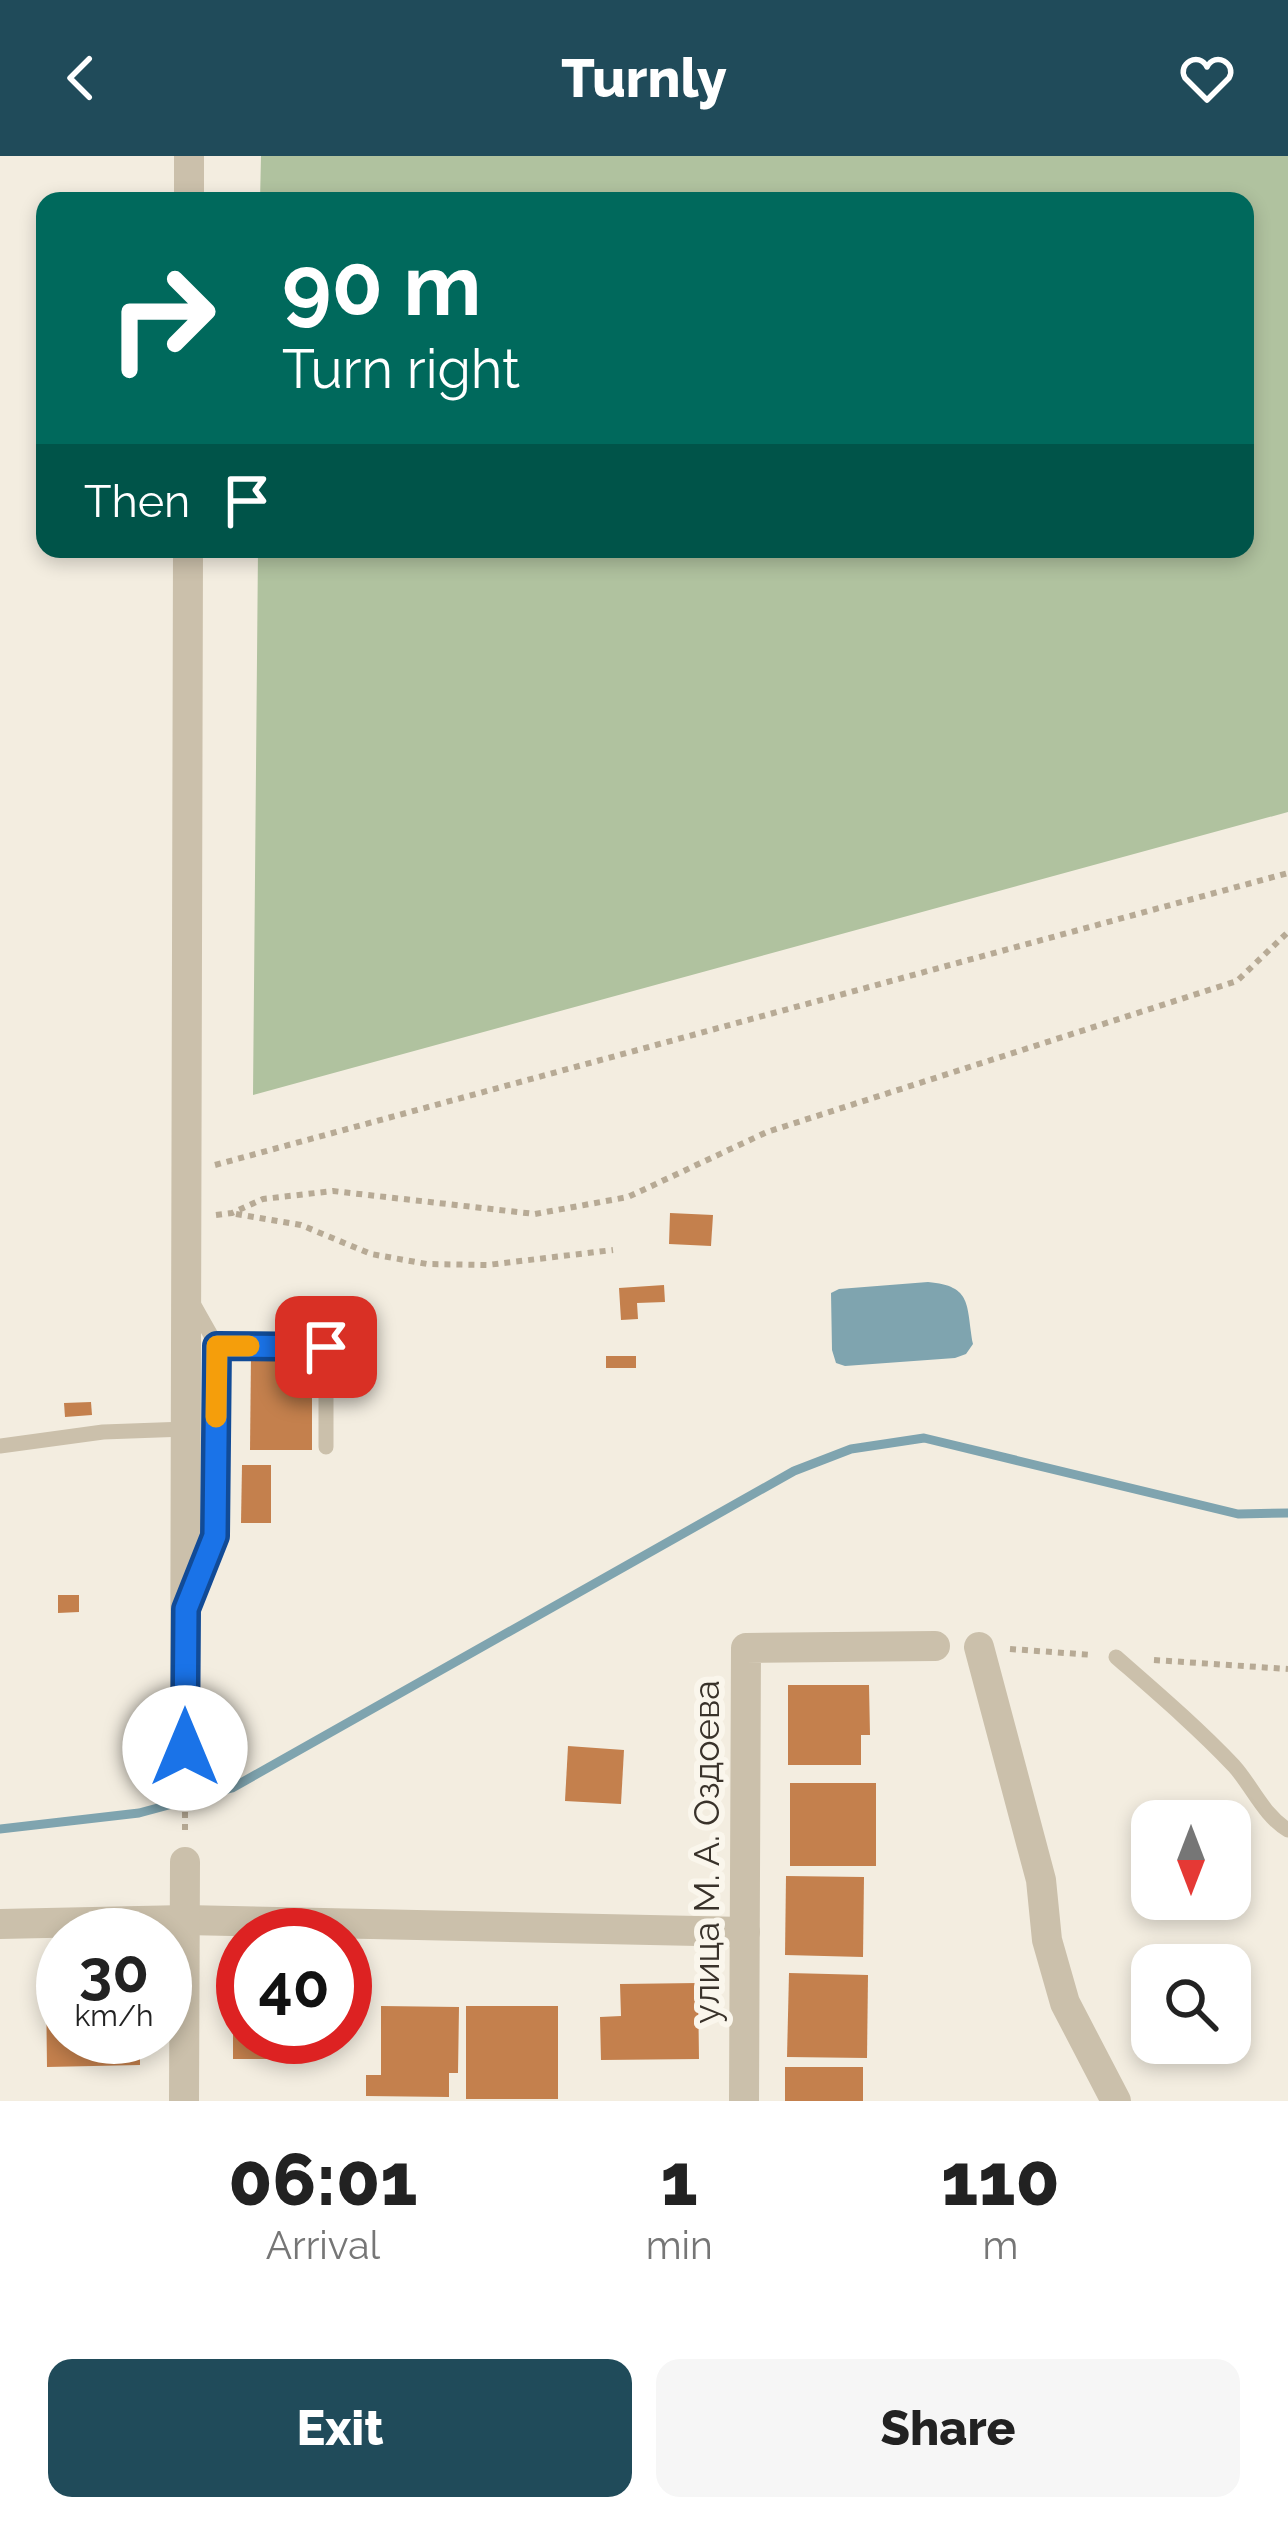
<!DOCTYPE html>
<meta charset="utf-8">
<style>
body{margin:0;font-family:Raleway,sans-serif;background:#f6f6f6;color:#222;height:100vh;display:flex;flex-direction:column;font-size:45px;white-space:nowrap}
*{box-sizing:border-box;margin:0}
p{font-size:39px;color:#767676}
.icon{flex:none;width:66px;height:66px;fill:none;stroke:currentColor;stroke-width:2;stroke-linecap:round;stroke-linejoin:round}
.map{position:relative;height:1945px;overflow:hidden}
.side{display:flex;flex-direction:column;background:#fff;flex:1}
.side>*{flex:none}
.guide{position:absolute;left:36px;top:36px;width:1218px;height:366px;border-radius:24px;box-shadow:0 6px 18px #0003;background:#00695c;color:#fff;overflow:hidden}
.needle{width:78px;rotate:180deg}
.controls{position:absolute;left:1131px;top:1644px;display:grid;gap:24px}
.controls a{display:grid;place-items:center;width:120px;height:120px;border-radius:24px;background:#fff;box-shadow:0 6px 18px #0003;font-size:60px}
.speed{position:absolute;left:36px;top:1752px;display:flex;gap:24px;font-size:60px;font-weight:700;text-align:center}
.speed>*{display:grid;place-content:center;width:156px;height:156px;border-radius:50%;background:#fff;box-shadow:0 6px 18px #0003;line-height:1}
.speed small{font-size:30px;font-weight:400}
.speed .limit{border:18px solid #d22;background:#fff;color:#111}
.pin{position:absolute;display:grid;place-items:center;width:102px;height:102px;color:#fff;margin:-51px;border-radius:24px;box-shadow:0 6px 18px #0006}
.me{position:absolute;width:132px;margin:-66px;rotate:0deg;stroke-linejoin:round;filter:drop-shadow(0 0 9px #0008)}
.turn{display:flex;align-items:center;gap:42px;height:252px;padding:0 48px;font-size:54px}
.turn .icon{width:156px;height:156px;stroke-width:2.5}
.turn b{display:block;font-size:84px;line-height:102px}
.then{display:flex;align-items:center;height:114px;padding:0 48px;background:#0003;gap:24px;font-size:45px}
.eta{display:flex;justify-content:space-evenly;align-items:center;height:204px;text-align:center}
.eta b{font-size:72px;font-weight:800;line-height:84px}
.primary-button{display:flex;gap:24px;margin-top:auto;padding:24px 48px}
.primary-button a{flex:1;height:138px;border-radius:24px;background:#204b5a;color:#fff;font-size:48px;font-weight:800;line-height:138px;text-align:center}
.primary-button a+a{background:#f6f6f6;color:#222}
header{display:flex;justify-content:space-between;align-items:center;height:156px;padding:0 48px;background:#204b5a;color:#fff;font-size:54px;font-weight:800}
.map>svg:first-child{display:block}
.green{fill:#b0c29f}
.water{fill:#7fa4af}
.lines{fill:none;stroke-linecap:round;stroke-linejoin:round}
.stream{stroke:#7fa4af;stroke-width:9}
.building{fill:#c4804d}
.path{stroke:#b7aa95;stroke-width:6;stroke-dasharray:6 6;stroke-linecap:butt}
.service{stroke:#cbc0ab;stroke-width:15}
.minor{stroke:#cbc0ab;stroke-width:30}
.tertiary{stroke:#cbc0ab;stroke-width:30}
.route-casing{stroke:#114b97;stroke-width:30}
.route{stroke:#1a73e8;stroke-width:21}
.slow{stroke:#f59e0b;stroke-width:21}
.labels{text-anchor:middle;stroke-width:12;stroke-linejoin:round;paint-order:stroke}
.street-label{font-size:36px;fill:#39322a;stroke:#faf6ec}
</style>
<header><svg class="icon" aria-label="back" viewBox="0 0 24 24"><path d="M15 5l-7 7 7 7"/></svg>Turnly<svg class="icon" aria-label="heart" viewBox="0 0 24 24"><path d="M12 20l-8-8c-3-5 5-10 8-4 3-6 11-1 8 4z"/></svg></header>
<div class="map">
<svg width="1288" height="1945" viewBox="0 0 1288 1945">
<rect width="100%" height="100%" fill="#f3ede0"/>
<!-- green -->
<polygon class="green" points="261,0 1288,0 1288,656 253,939 258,393 1245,393 1245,45 260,45"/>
<!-- water -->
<path class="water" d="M928,1126C973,1130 966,1149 973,1188L966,1198L955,1202L845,1210L836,1207L832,1194L831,1137L839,1133Z"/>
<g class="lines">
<!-- stream -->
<polyline class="stream" points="0,1673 139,1657 232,1632 794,1315 851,1293 924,1282 1238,1358 1288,1357"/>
</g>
<!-- building -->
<g class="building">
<polygon points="670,1057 713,1059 711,1090 669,1088"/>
<polygon points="664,1129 665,1146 637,1147 638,1163 621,1164 619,1132"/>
<polygon points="337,1180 356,1180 356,1213 347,1213 347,1208 337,1208"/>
<polygon points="251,1199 312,1199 312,1294 250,1294"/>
<rect x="606" y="1200" width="30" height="12"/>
<polygon points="91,1246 92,1259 65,1261 64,1247"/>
<polygon points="242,1309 271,1309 271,1367 241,1367"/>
<polygon points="58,1439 79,1439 79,1456 58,1457"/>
<polygon points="788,1529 869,1529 870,1579 861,1579 861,1609 788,1609"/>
<polygon points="568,1590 624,1594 621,1648 565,1645"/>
<rect x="790" y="1627" width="86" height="83"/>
<polygon points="786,1720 864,1721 863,1801 785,1799"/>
<polygon points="789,1817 868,1819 867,1902 787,1901"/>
<polygon points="233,1822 243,1822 243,1881 318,1881 318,1903 233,1903"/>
<polygon points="698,1827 699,1903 601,1904 600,1861 621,1860 620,1828"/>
<polygon points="63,1828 63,1881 140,1881 140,1909 47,1911 46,1829"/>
<polygon points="381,1850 459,1851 458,1917 449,1917 449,1941 366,1940 366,1919 381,1919"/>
<rect x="466" y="1850" width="92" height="93"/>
<rect x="785" y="1911" width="78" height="34"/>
</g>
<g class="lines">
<!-- path -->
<g class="path">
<polyline points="215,1009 1288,717"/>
<polyline points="236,1058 301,1069 371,1098 427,1108 487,1109 613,1094"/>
<polyline points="216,1059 232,1057 263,1043 333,1035 535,1058 628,1041 767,976 1237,825 1288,776"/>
<polyline points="1010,1493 1093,1499"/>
<polyline points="1154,1504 1288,1513"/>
<polyline points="185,1620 185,1679"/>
</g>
<!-- service -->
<g class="service">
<polyline points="191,1144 217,1190 215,1380 194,1434"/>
<polyline points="217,1190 326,1191 326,1291"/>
<polyline points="0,1290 103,1276 186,1273"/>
<path d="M1116,1501C1156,1536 1197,1571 1234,1610C1252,1630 1264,1660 1288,1674"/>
</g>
<!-- minor -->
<g class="minor">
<polyline points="979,1491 1041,1724 1047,1784 1065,1847 1116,1945"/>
<polyline points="0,1768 185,1764 745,1776"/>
<polyline points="744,1945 746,1492 935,1490"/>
</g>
<!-- tertiary -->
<g class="tertiary">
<polyline points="189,45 189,0"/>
<polyline points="185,1592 188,393"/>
<polyline points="184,1945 185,1706"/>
</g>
</g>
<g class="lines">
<!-- route casing -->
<g class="route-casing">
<polyline id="route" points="185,1592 186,1453 215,1380 217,1190 326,1191"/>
</g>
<!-- route -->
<use href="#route" class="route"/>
<!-- slow -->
<polyline class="slow" points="216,1261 217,1190 249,1190"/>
</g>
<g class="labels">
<!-- street labels -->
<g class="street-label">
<text transform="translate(706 1696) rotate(-90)" y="13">улица М. А. Оздоева</text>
</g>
</g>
</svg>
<div class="controls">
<a><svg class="needle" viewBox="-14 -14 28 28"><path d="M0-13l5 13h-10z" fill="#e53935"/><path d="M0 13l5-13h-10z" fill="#767676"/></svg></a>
<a><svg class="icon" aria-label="search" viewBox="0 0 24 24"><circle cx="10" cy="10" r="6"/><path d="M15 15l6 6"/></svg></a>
</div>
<div class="speed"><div>30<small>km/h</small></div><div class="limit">40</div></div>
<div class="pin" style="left:326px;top:1191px;background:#d93025"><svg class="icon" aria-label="arrive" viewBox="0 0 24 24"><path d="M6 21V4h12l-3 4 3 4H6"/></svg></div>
<svg class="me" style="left:185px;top:1592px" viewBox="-20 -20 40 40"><circle r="19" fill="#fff"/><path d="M0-13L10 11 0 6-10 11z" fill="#1a73e8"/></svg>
<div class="guide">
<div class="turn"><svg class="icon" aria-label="right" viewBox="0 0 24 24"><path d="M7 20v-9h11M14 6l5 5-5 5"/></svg><div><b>90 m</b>Turn right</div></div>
<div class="then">Then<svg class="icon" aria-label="arrive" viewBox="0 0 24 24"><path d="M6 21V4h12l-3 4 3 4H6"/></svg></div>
</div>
</div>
<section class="side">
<div class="eta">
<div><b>06:01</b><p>Arrival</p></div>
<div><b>1</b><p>min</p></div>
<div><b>110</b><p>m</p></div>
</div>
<div class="primary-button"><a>Exit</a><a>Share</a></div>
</section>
